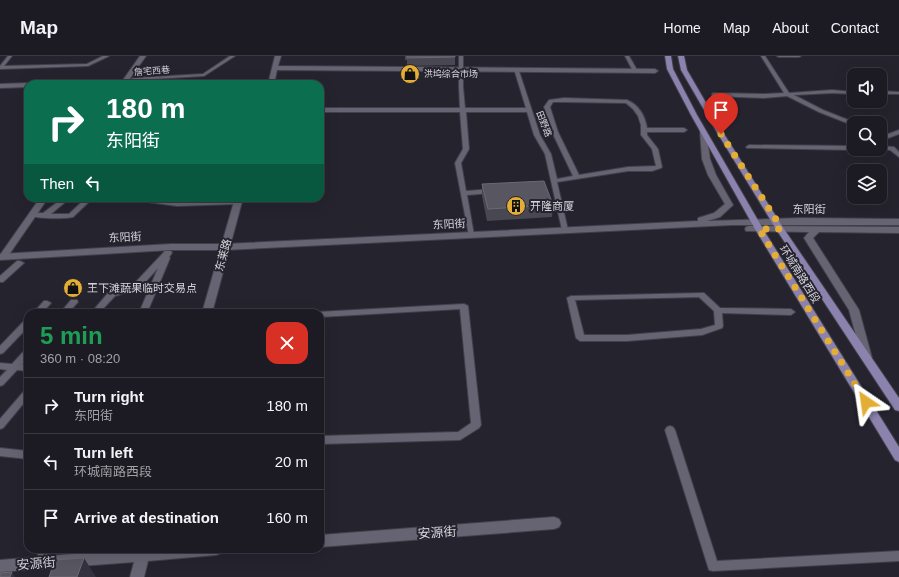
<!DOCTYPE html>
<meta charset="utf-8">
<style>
body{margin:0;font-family:Helvetica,"Noto Sans SC",sans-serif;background:#25232a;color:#f1f3f6;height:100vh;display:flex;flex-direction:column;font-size:15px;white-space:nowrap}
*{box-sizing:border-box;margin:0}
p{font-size:13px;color:#a0a1a5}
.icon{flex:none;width:22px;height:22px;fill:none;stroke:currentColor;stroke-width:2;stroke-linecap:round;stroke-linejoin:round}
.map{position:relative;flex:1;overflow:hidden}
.details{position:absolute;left:24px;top:253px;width:300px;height:244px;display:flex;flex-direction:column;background:#1c1a22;border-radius:12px;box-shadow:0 4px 16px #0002,0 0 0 1px #3a3840}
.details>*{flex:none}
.guide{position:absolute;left:24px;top:24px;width:300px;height:122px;border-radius:12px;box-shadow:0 4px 16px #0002,0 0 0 1px #3a3840;background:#0b6e4f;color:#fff;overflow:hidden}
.buttons{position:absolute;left:847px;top:12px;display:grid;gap:8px}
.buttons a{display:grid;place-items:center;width:40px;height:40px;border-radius:8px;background:#1c1a22;box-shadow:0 4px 16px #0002,0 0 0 1px #3a3840;font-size:20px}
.pin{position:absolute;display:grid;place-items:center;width:34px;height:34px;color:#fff;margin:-41px -17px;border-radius:50% 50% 50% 0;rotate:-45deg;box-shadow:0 0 4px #0007}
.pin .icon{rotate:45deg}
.me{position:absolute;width:44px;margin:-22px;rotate:328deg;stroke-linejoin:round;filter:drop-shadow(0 0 3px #0008)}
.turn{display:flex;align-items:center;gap:14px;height:84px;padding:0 16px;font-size:18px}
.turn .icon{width:52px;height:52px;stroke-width:2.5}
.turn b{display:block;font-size:28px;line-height:34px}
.then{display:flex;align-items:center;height:38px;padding:0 16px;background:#0003;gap:8px;font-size:15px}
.round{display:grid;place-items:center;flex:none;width:42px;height:42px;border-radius:12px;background:#25232a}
.headline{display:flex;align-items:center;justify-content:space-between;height:68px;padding:0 16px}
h1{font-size:24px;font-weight:700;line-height:30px;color:#1e9e55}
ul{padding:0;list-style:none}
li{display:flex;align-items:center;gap:12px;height:56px;padding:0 16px;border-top:1px solid #3a3840}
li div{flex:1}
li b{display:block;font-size:15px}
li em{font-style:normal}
header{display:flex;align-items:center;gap:24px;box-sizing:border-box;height:56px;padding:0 20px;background:#1c1a22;border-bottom:1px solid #3a3840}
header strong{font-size:19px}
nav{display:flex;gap:22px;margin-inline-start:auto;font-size:14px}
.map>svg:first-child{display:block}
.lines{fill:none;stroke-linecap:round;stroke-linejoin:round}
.minor-casing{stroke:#424049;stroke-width:2}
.tertiary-casing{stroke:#424049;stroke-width:2}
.secondary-casing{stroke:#424049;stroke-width:2}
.primary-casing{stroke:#424049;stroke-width:2}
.minor{fill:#666472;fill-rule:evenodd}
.tertiary{fill:#666472;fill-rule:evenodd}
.secondary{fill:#666472;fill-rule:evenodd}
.primary{fill:#8b82ae;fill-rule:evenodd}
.wall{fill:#494752}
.shaded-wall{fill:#34323e}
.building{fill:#585661;stroke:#6b6a74}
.route{stroke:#e4ae35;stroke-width:7;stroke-dasharray:0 12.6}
.labels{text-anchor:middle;stroke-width:4;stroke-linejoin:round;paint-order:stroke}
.far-street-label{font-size:9px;fill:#d5d4dc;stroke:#25232e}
.far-poi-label{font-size:9px;fill:#d5d4dc;stroke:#25232e;text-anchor:start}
.poi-label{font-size:11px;fill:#d5d4dc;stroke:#25232e;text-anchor:start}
.street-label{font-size:11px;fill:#d5d4dc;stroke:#25232e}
.near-street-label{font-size:13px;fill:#d5d4dc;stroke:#25232e}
</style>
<header>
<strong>Map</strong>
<nav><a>Home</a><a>Map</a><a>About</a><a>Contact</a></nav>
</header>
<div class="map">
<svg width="899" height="521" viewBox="0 0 899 521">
<rect width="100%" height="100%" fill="#25232e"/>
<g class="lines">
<!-- minor casing -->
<g class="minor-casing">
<g id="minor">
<polygon points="8,0 12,0 4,10 87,8 103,0 109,0 88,10 0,13 0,10"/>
<polygon points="230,0 235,0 204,20 135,24 125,27 123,26 134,22 203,18"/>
<path d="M459,0H463V31L465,52H526L514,13L518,12L540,79L551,98L557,123L573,120L552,76L544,51L549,44L564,42L627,44C639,49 645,60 647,72H684L687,74L684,76H647V79L658,93L662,111L661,112L652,115H628L557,126L568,174L565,176L562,174L545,98L534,79L527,56H466L469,93L461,107L466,135L492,133L495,135L492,137L467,139L474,179L473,180H469L455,107L463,93L460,56H320V52H460L459,31ZM553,46H564L626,47L633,53L638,60L641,69V79L652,93L656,110L628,111L579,119L558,76L550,51Z"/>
<polygon points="625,0 629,0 637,14 637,15 633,15"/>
<polygon points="761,0 765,0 789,37 832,34 854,36 854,38 832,37 794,39 823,54 856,67 854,67 854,70 852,69 819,56 787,40 764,42 712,40 712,38 714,37 764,38 784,37"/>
<polygon points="777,0 801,0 799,1 779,1"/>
<polygon points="883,35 899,36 899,38 886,38 880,42 880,38"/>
<polygon points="899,74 899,78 883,84 882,87 880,88 880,81"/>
<polygon points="749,89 854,90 854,93 856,93 854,94 747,92 746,91"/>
<polygon points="880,90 894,91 899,96 899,101 890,94 878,93 880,93"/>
<path d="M63,142H70L51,158H69L86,142H93L73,161C65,163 35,163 29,159L32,157H43Z"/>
<polygon points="130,142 147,142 177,146 237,144 240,146 237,148 177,150 133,144"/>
<polygon points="165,195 171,195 172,197 169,201 170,202 147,257 139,257 158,212 139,233 115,240 99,257 91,257 109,236 133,229"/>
<polygon points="17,205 20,205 24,207 3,226 0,226 0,220"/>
<path d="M701,237H704L720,252L791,253L795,256L791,259L722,257L723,270L722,272L702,279L627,285H580L576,282L567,242L571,240ZM699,241L714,255L715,269L701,273L627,279H584L575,244Z"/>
<polygon points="71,244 77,244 78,246 68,257 60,257"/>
<polygon points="44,245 47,245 51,247 42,257 33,257"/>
<polygon points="464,248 468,250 481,369 479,372 460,384 320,388 320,380 458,376 471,367 460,253 320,261 320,257 317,256"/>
<polygon points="28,263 28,271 3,297 0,298 0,290 25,264"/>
<polygon points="28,293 28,301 22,309 28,309 28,315 17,314 3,329 0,330 0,321 7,314 0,313 0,307 12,308 25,294"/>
<polygon points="28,333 28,342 3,372 0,373 0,363 25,334"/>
<polygon points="670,370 673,371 675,374 717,505 899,495 899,505 713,515 709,514 665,374 667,371"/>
<polygon points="0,392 28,395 28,403 0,400"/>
<polygon points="40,493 52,493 45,511 41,512 37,511 35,507"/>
</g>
</g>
<!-- tertiary casing -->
<g class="tertiary-casing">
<g id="tertiary">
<polygon points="140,0 146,0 126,28 69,28 72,26 123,24"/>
<polygon points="275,0 281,0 278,10 655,13 658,15 655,17 277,14 274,28 268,28"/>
<polygon points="0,28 28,27 30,28 28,28 28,31 0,32"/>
<polygon points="40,142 48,142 6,203 0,203 0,199"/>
<polygon points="235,142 243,142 212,257 202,257"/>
<polygon points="554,461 559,463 561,467 559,471 554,473 320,491 320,479"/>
<polygon points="136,493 223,493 221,497 216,499 148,505 144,521 130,521 134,506 0,516 0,504"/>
</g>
</g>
<!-- secondary casing -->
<g class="secondary-casing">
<g id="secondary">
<polygon points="703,73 706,75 710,103 716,119 733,149 720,161 707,165 800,162 899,163 899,169 732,169 225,194 171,194 0,204 0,198 171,188 225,188 698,165 698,162 714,157 725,148 708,119 702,103 700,75"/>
<polygon points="749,170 899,171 899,177 819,176 813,182 859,254 872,302 871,305 863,305 862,302 849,254 804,182 809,176 746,175 745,173 746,171"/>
</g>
</g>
<!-- primary casing -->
<g class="primary-casing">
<g id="primary">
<polygon points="665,0 671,0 673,13 697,59 763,173 899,391 899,406 895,404 755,173 691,59 667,13"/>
<polygon points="678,0 684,0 687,14 724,78 784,173 899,342 899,355 895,354 776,173 718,78 681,14"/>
</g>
</g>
<!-- minor -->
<use href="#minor" class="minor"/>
<!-- tertiary -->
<use href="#tertiary" class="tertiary"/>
<!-- secondary -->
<use href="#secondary" class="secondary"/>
<!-- primary -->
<use href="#primary" class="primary"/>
</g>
<!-- wall -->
<g class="wall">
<polygon points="405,0 455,0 455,9 407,10 407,4 405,4"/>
<polygon points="482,128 553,149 552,161 487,165 482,140"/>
</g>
<!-- shaded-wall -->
<g class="shaded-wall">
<polygon points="84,502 96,521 77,521"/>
<polygon points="12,516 15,521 10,521"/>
</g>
<!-- building -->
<g class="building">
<polygon points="407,0 455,0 455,1 407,2"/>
<polygon points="544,125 553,149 488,153 482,128"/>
<polygon points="84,502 77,521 49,521 55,504"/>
<polygon points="12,516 10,521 0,521 0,517"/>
</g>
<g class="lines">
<!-- route -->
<polyline class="route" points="721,78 777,165 780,173 759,173 866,346"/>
</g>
<!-- icons -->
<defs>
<g id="shop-disc" transform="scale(1)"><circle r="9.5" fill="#e4ae35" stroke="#25232e"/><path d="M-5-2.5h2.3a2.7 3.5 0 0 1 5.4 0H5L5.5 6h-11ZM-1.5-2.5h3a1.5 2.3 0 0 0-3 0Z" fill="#111"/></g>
<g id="building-disc" transform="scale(1)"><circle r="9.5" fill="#e4ae35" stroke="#25232e"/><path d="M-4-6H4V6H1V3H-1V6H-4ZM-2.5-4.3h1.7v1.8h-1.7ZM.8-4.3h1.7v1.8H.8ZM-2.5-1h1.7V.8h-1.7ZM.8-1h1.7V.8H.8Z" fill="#111"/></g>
</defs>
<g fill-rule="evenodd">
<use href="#shop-disc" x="410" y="18"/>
<use href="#building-disc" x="516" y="150"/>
<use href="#shop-disc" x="73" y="232"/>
</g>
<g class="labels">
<!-- far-street labels -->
<g class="far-street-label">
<text transform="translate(152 15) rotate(-4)" y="3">詹宅西巷</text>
<text transform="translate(544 68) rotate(69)" y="3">田野路</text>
</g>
<!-- far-poi labels -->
<g class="far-poi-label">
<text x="424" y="21">洪坞综合市场</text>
</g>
<!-- poi labels -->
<g class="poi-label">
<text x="530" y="154">开隆商厦</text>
<text x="87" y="236">王下滩蔬果临时交易点</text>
</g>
<!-- street labels -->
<g class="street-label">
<text x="809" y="157">东阳街</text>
<text transform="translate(449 168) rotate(-3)" y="4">东阳街</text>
<text transform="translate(125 181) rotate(-3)" y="4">东阳街</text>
<text transform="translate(223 199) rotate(-75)" y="4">东莱路</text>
<text transform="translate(800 218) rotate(58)" y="4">环城南路西段</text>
</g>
<!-- near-street labels -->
<g class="near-street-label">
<text transform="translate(437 476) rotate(-4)" y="5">安源街</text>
<text transform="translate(36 507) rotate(-5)" y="5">安源街</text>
</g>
</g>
</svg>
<div class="buttons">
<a><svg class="icon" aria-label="sound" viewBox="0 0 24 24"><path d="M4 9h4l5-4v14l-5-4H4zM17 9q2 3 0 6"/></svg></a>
<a><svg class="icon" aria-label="search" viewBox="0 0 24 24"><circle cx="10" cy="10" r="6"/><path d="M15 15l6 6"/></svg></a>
<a><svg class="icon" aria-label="layers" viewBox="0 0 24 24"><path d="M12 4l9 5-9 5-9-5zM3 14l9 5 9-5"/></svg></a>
</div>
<div class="pin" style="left:721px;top:78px;background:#d93025"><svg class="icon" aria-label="arrive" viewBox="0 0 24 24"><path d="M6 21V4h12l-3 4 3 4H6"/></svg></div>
<svg class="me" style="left:866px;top:346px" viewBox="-20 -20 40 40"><path d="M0-17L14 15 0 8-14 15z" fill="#e4ae35" stroke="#fff" stroke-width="4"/></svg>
<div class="guide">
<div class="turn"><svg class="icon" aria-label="right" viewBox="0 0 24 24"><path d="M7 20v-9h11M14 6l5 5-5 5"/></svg><div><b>180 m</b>东阳街</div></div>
<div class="then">Then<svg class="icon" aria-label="left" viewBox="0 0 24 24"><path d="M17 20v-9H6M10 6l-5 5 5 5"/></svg></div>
</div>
<section class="details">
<div class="headline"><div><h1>5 min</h1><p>360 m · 08:20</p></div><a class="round" style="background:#d93025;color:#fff"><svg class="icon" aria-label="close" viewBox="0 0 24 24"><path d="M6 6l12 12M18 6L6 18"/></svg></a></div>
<ul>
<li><svg class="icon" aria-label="right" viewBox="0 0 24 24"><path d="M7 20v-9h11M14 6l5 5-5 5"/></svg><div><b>Turn right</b><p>东阳街</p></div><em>180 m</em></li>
<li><svg class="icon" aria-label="left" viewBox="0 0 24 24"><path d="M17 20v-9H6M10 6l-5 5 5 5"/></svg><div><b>Turn left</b><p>环城南路西段</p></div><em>20 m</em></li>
<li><svg class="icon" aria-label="arrive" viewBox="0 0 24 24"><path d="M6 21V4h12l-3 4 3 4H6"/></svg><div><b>Arrive at destination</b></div><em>160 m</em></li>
</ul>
</section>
</div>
